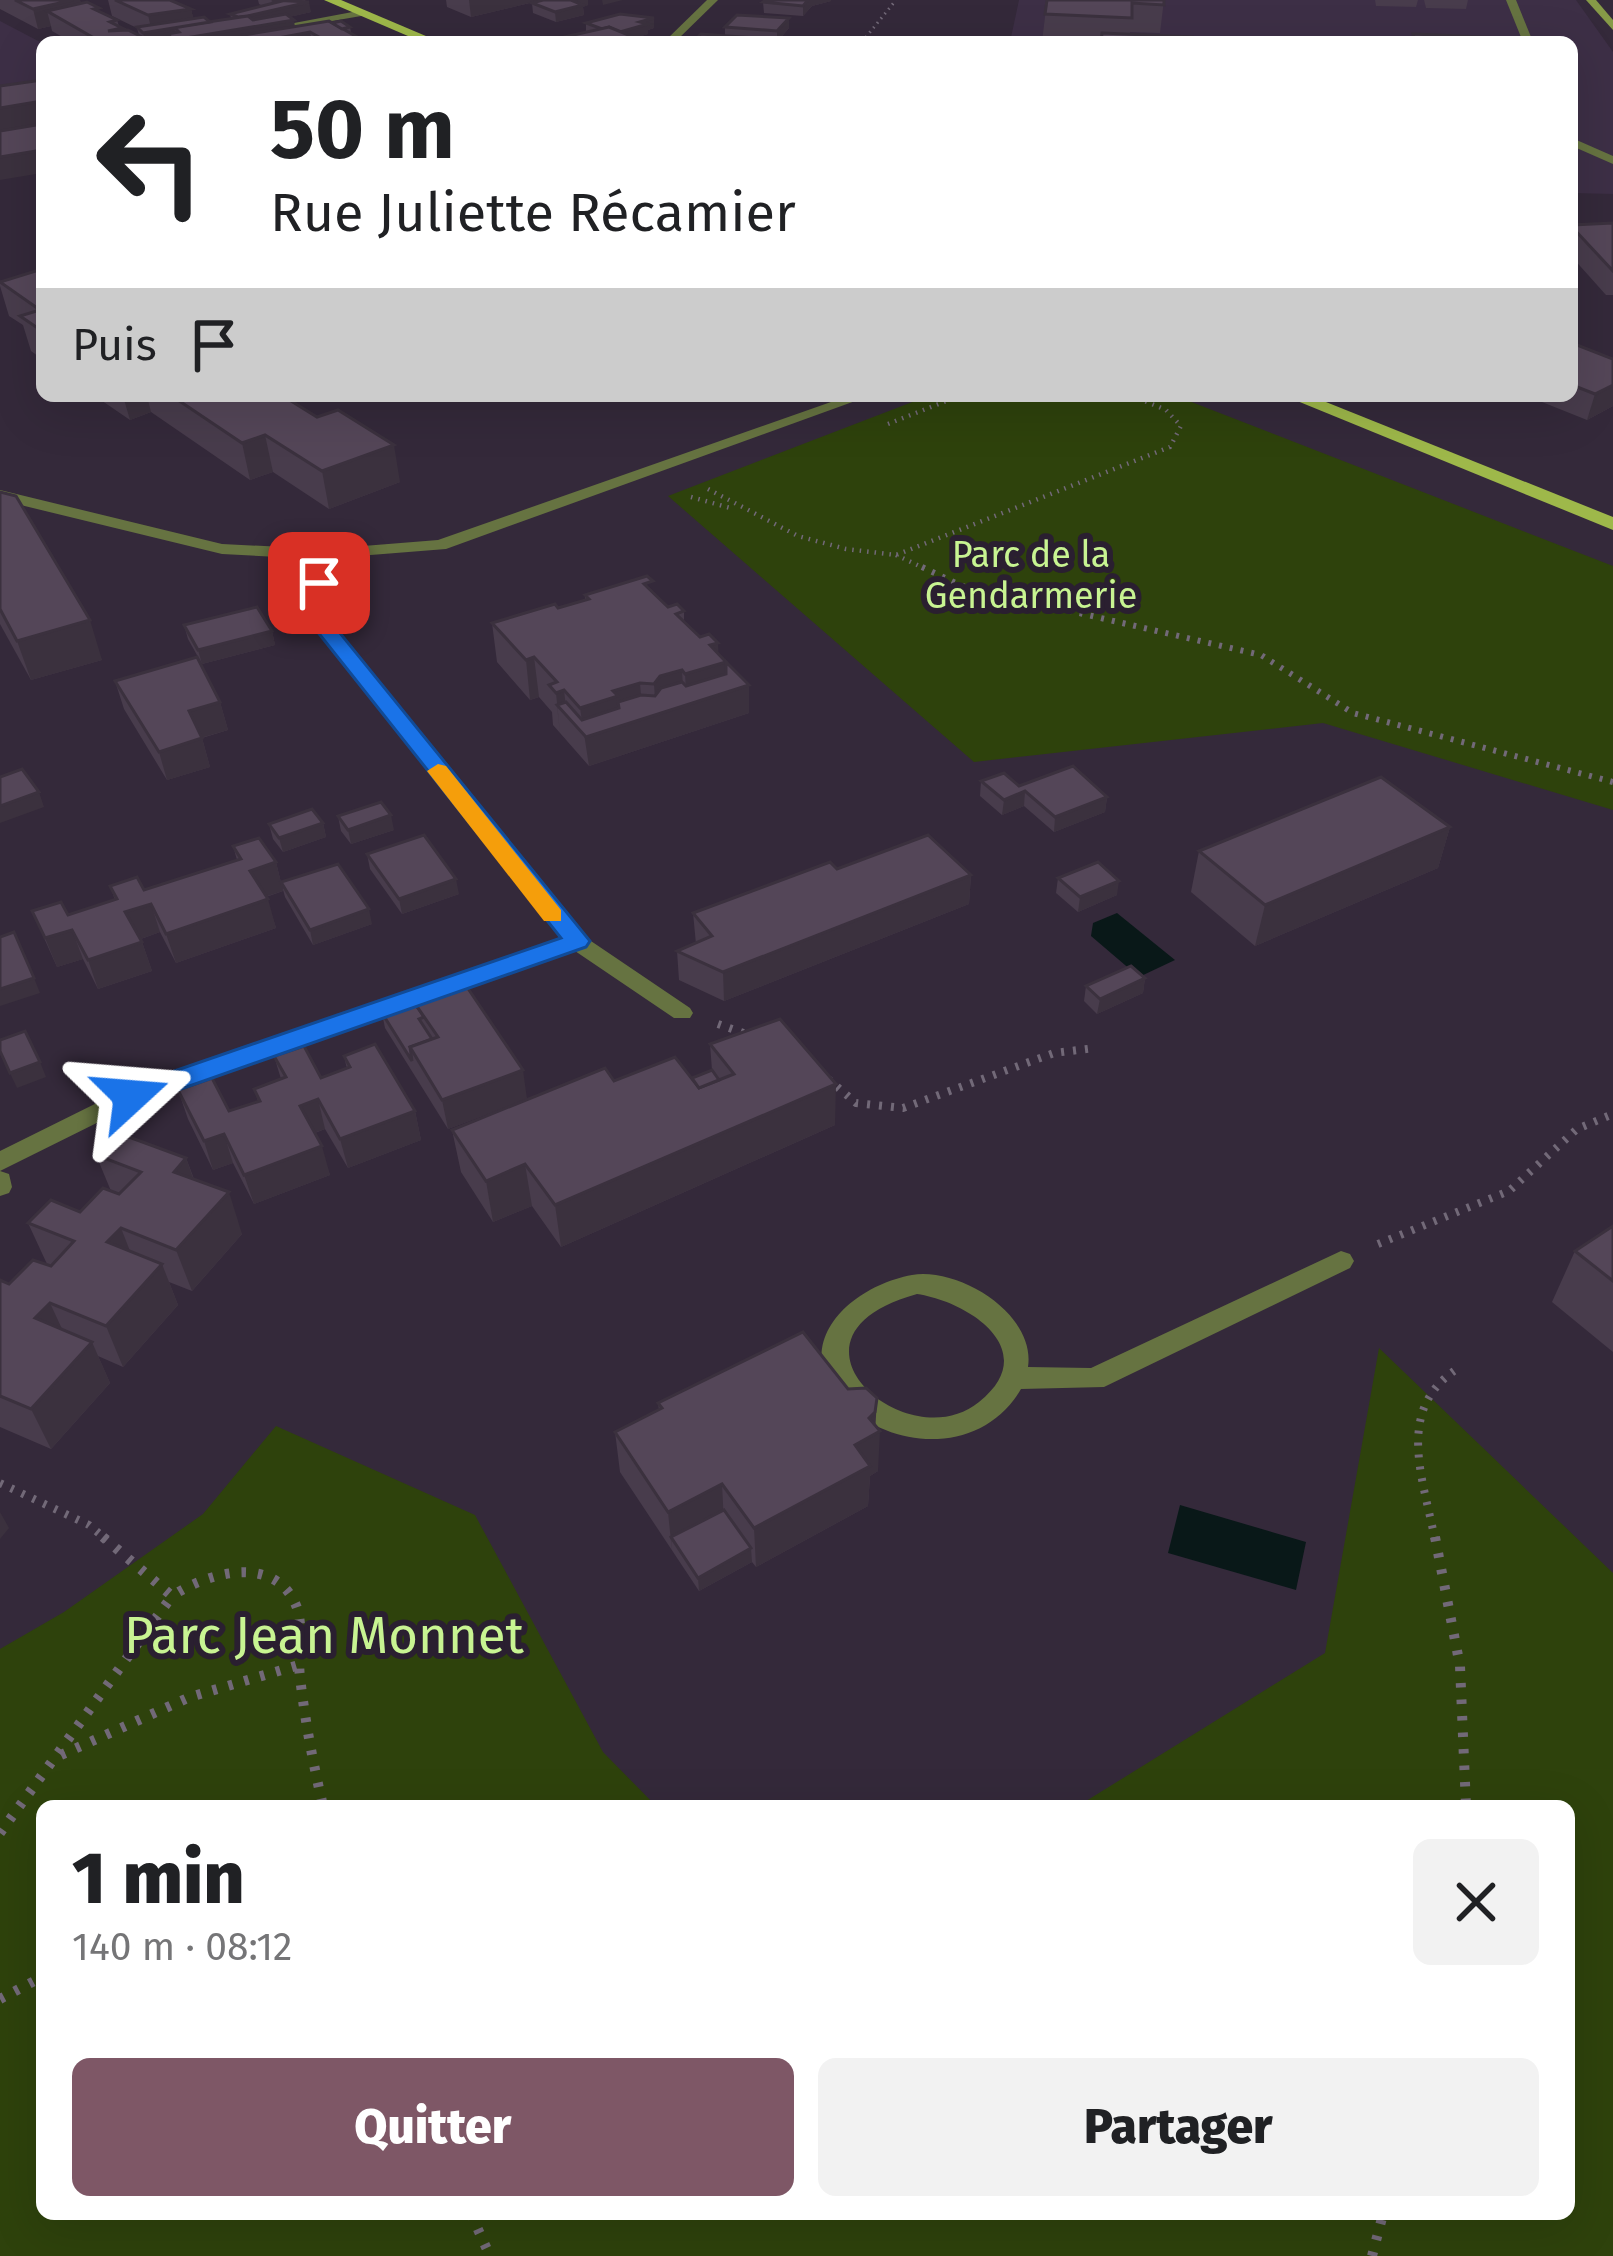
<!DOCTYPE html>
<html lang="fr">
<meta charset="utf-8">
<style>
body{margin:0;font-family:"Fira Sans",sans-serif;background:#f2f2f2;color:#202124;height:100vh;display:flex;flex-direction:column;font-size:45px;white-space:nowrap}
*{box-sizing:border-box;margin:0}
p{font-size:39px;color:#757577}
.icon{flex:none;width:66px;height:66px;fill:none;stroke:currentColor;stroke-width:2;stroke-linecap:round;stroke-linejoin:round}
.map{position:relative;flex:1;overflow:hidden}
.side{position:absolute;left:36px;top:1800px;width:1539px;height:420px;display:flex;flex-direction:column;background:#fff;border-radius:18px;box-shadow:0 12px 48px #0002}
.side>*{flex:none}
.hud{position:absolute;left:36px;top:36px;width:1542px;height:366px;border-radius:18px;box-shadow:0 12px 48px #0002;background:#fff;color:#202124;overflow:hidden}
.pin{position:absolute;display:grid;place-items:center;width:102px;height:102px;color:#fff;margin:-51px;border-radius:24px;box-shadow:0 6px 18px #0006}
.me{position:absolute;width:132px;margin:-66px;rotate:71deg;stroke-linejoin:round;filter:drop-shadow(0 0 9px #0008)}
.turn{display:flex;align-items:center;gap:42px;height:252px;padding:0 36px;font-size:54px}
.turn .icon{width:156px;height:156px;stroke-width:2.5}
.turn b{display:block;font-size:84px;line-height:102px}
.then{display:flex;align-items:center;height:114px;padding:0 36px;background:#0003;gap:24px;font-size:45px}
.round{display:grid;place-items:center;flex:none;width:126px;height:126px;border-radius:18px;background:#f2f2f2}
.head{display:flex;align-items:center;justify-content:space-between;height:204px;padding:0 36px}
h1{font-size:72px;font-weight:800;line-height:90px}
.action{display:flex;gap:24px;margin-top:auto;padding:24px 36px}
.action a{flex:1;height:138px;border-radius:18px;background:#7e5766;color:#fff;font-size:48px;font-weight:800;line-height:138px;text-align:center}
.action a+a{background:#f2f2f2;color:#202124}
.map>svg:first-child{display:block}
.built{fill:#3d2f46}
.green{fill:#2e420c}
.water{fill:#091818}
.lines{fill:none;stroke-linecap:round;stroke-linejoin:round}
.path-far4{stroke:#726978;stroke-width:3;stroke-dasharray:1.5 4.5;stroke-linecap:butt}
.path-far3{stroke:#726978;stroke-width:4.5;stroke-dasharray:1.5 6;stroke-linecap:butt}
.path-far2{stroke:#726978;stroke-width:6;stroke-dasharray:3 8;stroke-linecap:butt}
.path-far1{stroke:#726978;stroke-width:8;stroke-dasharray:3 9;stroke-linecap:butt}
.path{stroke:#726978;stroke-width:10;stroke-dasharray:4.5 12;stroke-linecap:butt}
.service{fill:#667341;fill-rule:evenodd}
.minor{fill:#667341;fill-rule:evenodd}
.secondary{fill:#869a47;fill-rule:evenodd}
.primary{fill:#9eb84a;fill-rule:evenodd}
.wall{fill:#483c4c}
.shaded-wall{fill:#3b313e}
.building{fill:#544658;stroke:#3b313e;stroke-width:3}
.route{fill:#1a73e8;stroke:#114b97;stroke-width:3}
.slow{fill:#f59e0b}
.labels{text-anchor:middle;stroke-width:12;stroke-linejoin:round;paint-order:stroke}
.far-park-label{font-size:36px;fill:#c8f492;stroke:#2a1f30}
.near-park-label{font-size:51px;fill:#c8f492;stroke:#2a1f30}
</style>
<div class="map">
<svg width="1613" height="2256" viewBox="0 0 1613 2256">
<rect width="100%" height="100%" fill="#34293a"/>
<!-- built -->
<g class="built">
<polygon points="1019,0 1576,0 1613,52 1613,194 1572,193 1572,42 1010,42"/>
<polygon points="0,21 42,43 42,91 0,98"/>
</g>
<!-- green -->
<g class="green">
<polygon points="928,396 1176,396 1613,566 1613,810 1323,723 974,762 668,496"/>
<polygon points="1379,1348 1613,1573 1613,2256 0,2256 0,1649 64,1612 203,1514 276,1426 475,1515 603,1752 656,1806 42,1806 42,2214 1569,2214 1569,1806 1078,1806 1325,1653"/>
</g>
<!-- water -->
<g class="water">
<polygon points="1117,913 1175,960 1139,977 1091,936 1093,923"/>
<polygon points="1180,1505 1306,1542 1296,1590 1168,1553"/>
</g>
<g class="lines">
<!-- path-far4 -->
<polyline class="path-far4" points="862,42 896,0"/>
<!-- path-far3 -->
<g class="path-far3">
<polyline points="888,424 959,396"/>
<polyline points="708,489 798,536 846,549 896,555 1170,447 1181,426 1166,410 1133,396"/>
<polyline points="691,497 734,509"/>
<polyline points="896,555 928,570"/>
</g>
<!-- path-far2 -->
<polyline class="path-far2" points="922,567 962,586 1261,655 1353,713 1613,782"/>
<!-- path-far1 -->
<g class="path-far1">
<polyline points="718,1024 749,1035"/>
<polyline points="828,1079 856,1103 903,1108 1054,1053 1095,1048"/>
<polyline points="1378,1244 1509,1191 1577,1129 1613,1114"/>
<polyline points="0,1483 89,1525 107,1540"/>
<path d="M1435,1540C1424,1481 1395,1412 1454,1371"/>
</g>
<!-- path -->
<g class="path">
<path d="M103,1537L172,1596C207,1573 272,1554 295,1603C305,1624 297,1655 300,1677C305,1721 313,1763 323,1806"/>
<polyline points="1435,1537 1460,1666 1466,1806"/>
<polyline points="61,1755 190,1697 299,1665"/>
<polyline points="0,1833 172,1596"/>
<polyline points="0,1999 42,1977"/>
<polyline points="471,2214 490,2256"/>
<polyline points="1372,2256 1383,2214"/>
</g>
<!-- service -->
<g class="service">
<polygon points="1506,0 1516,0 1533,42 1523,42"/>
<polygon points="1572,138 1613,156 1613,164 1572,146"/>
</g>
<!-- minor -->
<g class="minor">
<polygon points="707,0 718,0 675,42 664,42"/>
<polygon points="363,10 367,15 262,33 257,30"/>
<polygon points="848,396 869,396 446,549 333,558 321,612 585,937 690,1008 693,1013 690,1018 674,1018 575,951 139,1102 0,1171 9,1174 12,1187 9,1193 0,1196 0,1151 123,1090 563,939 303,612 316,559 222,554 0,500 0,490 222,544 326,549 438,540"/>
<path d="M1341,1251L1350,1254L1354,1261L1350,1268L1104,1387L1021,1389C984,1453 896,1453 845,1404C786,1346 850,1286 912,1275C959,1267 1036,1314 1028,1367L1091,1368ZM917,1294C970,1302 1043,1351 979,1402C907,1461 764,1336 917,1294Z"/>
</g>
<!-- secondary -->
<polygon class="secondary" points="1586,0 1596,0 1613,20 1613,30"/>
<!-- primary -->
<g class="primary">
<polygon points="324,0 341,0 440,42 422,42"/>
<polygon points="1285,396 1311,396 1613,517 1613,530"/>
</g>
</g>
<!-- wall -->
<g class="wall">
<polygon points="0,0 80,0 81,4 117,20 119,26 123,31 139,35 137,28 112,16 108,0 170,0 191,9 193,18 210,22 231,18 230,14 263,6 259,4 258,0 305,0 311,12 289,17 295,27 350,27 351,33 366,42 169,42 169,40 157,42 71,42 52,31 51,26 38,29 0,9"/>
<polygon points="446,0 542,0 471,17 447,7"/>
<polygon points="1047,0 1164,0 1160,33 1130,32 1130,34 1192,42 1042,42"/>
<polygon points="1375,0 1418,0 1416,7 1376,6"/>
<polygon points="1424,0 1468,0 1466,9 1426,8"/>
<polygon points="831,1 812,6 803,16 764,13 763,2"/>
<polygon points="532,3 588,5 583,7 584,15 556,22 533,13"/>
<polygon points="654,18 654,28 648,30 648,34 631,39 632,42 551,42 551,40 586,32 586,23"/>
<polygon points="789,18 789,28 777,42 725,36 725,27"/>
<polygon points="1613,223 1613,295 1606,295 1572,257 1572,225"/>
<polygon points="42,269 42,359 31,351 23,325 9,316 0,286 0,281"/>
<polygon points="1572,343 1613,359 1613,406 1587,420 1537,400 1538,396 1572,396"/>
<polygon points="95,396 283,396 400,482 329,509 273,472 250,480 151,412 130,420"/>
<polygon points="0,492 102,660 31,680 0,624"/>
<polygon points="654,593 668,607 684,611 684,622 718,654 749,713 589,766 553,725 552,712 539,697 530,700 497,662 492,623 558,608 585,600 585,595"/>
<polygon points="184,625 272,631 275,645 202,664 188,639"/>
<polygon points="115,681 220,702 228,730 202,738 210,767 167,780 124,709"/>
<polygon points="981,781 1107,797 1105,812 1054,832 1024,806 1002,815 980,796"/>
<polygon points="338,816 394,830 351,844 341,831"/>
<polygon points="323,823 326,837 283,852 273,839 269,824"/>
<polygon points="1450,827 1438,868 1255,946 1191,892 1199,851"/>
<polygon points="233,846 276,862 283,891 266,897 276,928 176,963 160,932 141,939 152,971 98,989 83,959 57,967 32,911 68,915 115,900 110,886 144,890 237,860"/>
<polygon points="367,854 459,894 402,914 370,869"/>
<polygon points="837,869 971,875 969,904 724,1001 679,980 677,951 696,944 693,913"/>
<polygon points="1058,878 1117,895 1078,912 1056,893"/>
<polygon points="281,882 372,924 313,945 285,897"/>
<polygon points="1145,978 1143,993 1097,1014 1084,1001 1086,986"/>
<polygon points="461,989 527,1099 448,1129 385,1028 382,1013"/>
<polygon points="710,1044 835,1125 561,1247 532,1206 493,1222 461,1172 452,1130 614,1081 692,1078 712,1070"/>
<polygon points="274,1056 321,1078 347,1069 344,1056 415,1111 421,1140 348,1168 325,1129 315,1133 330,1175 254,1204 233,1163 213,1170 188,1119 178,1090 229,1111 258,1101 254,1089 281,1079"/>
<polygon points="96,1155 186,1158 194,1179 242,1234 192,1291 169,1282 178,1305 123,1367 98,1356 110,1383 51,1449 0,1427 0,1280 9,1284 47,1264 28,1223 80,1212 111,1191"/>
<polygon points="1613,1226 1613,1352 1552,1302 1575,1251"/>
<polygon points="658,1403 875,1426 878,1471 870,1476 868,1506 756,1567 752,1562 699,1591 620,1472 615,1432 659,1410"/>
</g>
<!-- shaded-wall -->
<g class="shaded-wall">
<polygon points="73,0 80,0 85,18 47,11 51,26 38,29 33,9"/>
<polygon points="469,0 542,0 471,17"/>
<polygon points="570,0 588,0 588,5 583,7 584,15 556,22 555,12"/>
<polygon points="602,0 623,0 603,5"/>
<polygon points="808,0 831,0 831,1 812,6 803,16 803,6"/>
<polygon points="309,2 311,12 242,28 240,18"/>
<polygon points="191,9 195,25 179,32 174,27 177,39 167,34 169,40 145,42 143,33 152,32 148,15"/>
<polygon points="654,18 654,28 648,30 648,34 631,39 632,42 624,42 614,33 640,22"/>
<polygon points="789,18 789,28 777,42 777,31"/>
<polygon points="294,20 296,35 310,32 312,42 254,42 244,35 246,42 175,42 174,40"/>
<polygon points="42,101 42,124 0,131 0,108"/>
<polygon points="42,150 42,173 0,180 0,157"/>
<polygon points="1613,385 1613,406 1587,420 1595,394"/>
<polygon points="123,396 147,396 151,412 130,420"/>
<polygon points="265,435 273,472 250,480 242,443"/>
<polygon points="394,445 400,482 329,509 322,471"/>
<polygon points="90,620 102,660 31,680 17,641"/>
<polygon points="272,631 275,645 202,664 198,650"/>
<polygon points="718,643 719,664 726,662 749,685 749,713 589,766 580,708 613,691 640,683 643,719 656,715 654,684 660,676 682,670 684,706 687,705 685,674 710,645"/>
<polygon points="534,657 539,697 530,700 526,660"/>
<polygon points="564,690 567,716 557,705 560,733 556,693"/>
<polygon points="220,702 228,730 197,739 189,711"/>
<polygon points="202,738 210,767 167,780 159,752"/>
<polygon points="1025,791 1024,806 1002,815 1004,800"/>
<polygon points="39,792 44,807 0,823 0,806"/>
<polygon points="1107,797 1105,812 1054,832 1055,817"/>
<polygon points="391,815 394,830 351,844 348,830"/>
<polygon points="323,823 326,837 283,852 279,838"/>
<polygon points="1450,827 1438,868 1255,946 1265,905"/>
<polygon points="276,862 283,891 258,899 250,871"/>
<polygon points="971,875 969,904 724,1001 723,972"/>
<polygon points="456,879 459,894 402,914 399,899"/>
<polygon points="1119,881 1117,895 1078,912 1080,897"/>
<polygon points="268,899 276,928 176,963 166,934"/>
<polygon points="151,904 160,932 135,941 125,912"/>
<polygon points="369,909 372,924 313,945 310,930"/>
<polygon points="72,930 83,959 57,967 45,938"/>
<polygon points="142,942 152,971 98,989 88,960"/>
<polygon points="34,978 40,993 0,1006 0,989"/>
<polygon points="1145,978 1143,993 1097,1014 1100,999"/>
<polygon points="40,1062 46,1077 17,1088 10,1073"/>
<polygon points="523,1070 527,1099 448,1129 442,1100"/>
<polygon points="836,1084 835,1125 561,1247 555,1205"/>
<polygon points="318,1099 325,1129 308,1135 300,1106"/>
<polygon points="415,1111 421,1140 348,1168 340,1139"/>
<polygon points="224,1134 233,1163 213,1170 204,1141"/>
<polygon points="322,1146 330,1175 254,1204 244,1175"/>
<polygon points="186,1158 201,1200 174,1172"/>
<polygon points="525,1164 532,1206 493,1222 486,1181"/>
<polygon points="229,1192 242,1234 192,1291 176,1250"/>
<polygon points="121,1228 137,1269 107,1242"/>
<polygon points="162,1264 178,1305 123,1367 106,1326"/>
<polygon points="50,1303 69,1344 35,1318"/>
<polygon points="92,1342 110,1383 51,1449 31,1409"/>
<polygon points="877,1398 875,1434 880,1431 878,1471 870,1476 868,1506 756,1567 754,1528 855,1445"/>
<polygon points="722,1484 724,1524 671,1537 672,1551 668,1512"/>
<polygon points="0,1512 9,1528 0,1539"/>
<polygon points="751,1548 752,1562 699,1591 698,1578"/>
</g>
<!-- building -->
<g class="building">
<polygon points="15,0 73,0 33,9"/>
<polygon points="115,0 170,0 191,9 148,15"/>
<polygon points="272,0 309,2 248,16 238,17 230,14 278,2"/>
<polygon points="543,0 571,0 583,5 555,12 532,3"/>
<polygon points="766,0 808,0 803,6 763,2"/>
<polygon points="1047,0 1164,0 1164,5 1132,3 1132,18 1045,14"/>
<polygon points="87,2 99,8 94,9 117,20 110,22 122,28 108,31 128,30 152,42 101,42 47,11"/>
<polygon points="286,14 294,20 174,40 167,34 179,32 174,27 248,16 253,20"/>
<polygon points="620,14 654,18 640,22 648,24 620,32 609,27 602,29 586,23"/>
<polygon points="737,15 789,18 777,31 725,27"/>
<polygon points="204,17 210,22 143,33 137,27"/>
<polygon points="329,21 366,42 328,42 310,32 257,42 254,42 244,35"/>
<polygon points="341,21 350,27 342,29 332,23"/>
<polygon points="609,27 631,36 624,42 556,42 551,40"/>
<polygon points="1102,33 1192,37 1192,42 1101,42"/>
<polygon points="701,34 755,38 751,42 693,42"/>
<polygon points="1413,34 1502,38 1504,42 1415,42"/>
<polygon points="42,80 42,101 0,108 0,86"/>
<polygon points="42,124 42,150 0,157 0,131"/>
<polygon points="1613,223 1613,271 1572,227 1572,225"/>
<polygon points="42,269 42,331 20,316 40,310 0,282"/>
<polygon points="1572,343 1613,359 1613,385 1595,394 1572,385"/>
<polygon points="172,396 283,396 317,417 338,410 394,445 322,471 265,435 242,443"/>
<polygon points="0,492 16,496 90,620 17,641 0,609"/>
<polygon points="647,576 653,581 644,584 668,607 677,604 684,611 676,614 700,637 709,634 718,643 710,645 726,662 685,674 682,670 660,676 654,684 640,683 613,691 618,696 580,708 564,690 556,693 549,685 557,682 534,657 526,660 492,623 555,604 558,608 589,599 585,595"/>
<polygon points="257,607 272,631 198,650 184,625"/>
<polygon points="197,657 220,702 189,711 202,738 159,752 115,681"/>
<polygon points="726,662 749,685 586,737 557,705 566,702 582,720 619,708 618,702 641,695 655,696 661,688 682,682 686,686 726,674"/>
<polygon points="1073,766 1107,797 1055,817 1025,791 1004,800 981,781 1004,773 1019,786"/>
<polygon points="22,769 39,792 0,806 0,777"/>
<polygon points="1381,777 1450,827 1265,905 1199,851"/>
<polygon points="381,802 391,815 348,830 338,816"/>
<polygon points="312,809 323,823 279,838 269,824"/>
<polygon points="424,835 456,879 399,899 367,854"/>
<polygon points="928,835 971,875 723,972 677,951 712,936 693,913 830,862 837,869"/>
<polygon points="259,838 276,862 250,871 268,899 166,934 151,904 125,912 142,942 88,960 72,930 45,938 32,911 61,902 68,915 117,899 110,886 137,877 144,890 241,859 233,846"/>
<polygon points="1098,862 1119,881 1080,897 1058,878"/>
<polygon points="338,864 369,909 310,930 281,882"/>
<polygon points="14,932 34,978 0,989 0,937"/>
<polygon points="1131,966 1145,978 1100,999 1086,986"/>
<polygon points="458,985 461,989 416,1005 424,1017 419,1019 432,1039 410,1047 412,1061 382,1013"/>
<polygon points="467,987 523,1070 442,1100 410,1047 438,1037 416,1005"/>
<polygon points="780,1019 836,1084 555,1205 525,1164 486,1181 452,1130 605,1068 614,1081 675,1057 699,1088 734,1074 710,1044"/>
<polygon points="25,1031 40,1062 10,1073 0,1051 0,1040"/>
<polygon points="375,1044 415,1111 340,1139 318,1099 300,1106 322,1146 244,1175 224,1134 204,1141 178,1090 212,1078 229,1111 260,1101 254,1089 286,1077 274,1056 304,1046 321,1078 350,1067 344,1056"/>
<polygon points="712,1070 719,1080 699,1088 692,1078"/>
<polygon points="118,1133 186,1158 174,1172 229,1192 176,1250 121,1228 107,1242 162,1264 106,1326 50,1303 35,1318 92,1342 31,1409 0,1396 0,1280 9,1284 33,1260 51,1266 74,1241 28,1223 51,1200 80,1212 103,1188 119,1194 141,1172 96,1155"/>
<polygon points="1613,1226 1613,1281 1575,1251"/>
<polygon points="803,1332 848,1389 866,1388 877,1398 875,1412 869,1418 880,1431 855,1445 870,1466 754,1528 722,1484 668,1512 615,1432 662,1408 658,1403"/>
<polygon points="724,1510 751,1548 698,1578 671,1537"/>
</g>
<!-- route -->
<polygon class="route" points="312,579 329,583 322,611 590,941 586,947 141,1103 122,1103 118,1096 122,1089 561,938 305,616 302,612"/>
<!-- slow -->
<polygon class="slow" points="438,764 446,766 561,910 561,921 544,921 427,771"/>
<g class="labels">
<!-- far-park labels -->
<g class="far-park-label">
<text x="1031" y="567">Parc de la<tspan x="1031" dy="41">Gendarmerie</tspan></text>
</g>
<!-- near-park labels -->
<g class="near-park-label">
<text x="324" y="1653">Parc Jean Monnet</text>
</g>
</g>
</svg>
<div class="pin" style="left:319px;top:583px;background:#d93025"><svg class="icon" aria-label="arrive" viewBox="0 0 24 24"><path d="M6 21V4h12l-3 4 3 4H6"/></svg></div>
<svg class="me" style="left:131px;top:1096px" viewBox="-20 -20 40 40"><path d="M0-17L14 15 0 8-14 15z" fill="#1a73e8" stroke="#fff" stroke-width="4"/></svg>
<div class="hud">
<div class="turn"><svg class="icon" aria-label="left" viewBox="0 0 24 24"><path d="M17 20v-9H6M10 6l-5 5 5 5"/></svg><div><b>50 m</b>Rue Juliette Récamier</div></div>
<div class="then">Puis<svg class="icon" aria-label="arrive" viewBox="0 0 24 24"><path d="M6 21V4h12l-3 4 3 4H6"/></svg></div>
</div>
<section class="side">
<div class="head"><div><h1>1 min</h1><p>140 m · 08:12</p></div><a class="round"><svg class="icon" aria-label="close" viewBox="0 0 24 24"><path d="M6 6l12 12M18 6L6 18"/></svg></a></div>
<div class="action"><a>Quitter</a><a>Partager</a></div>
</section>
</div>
